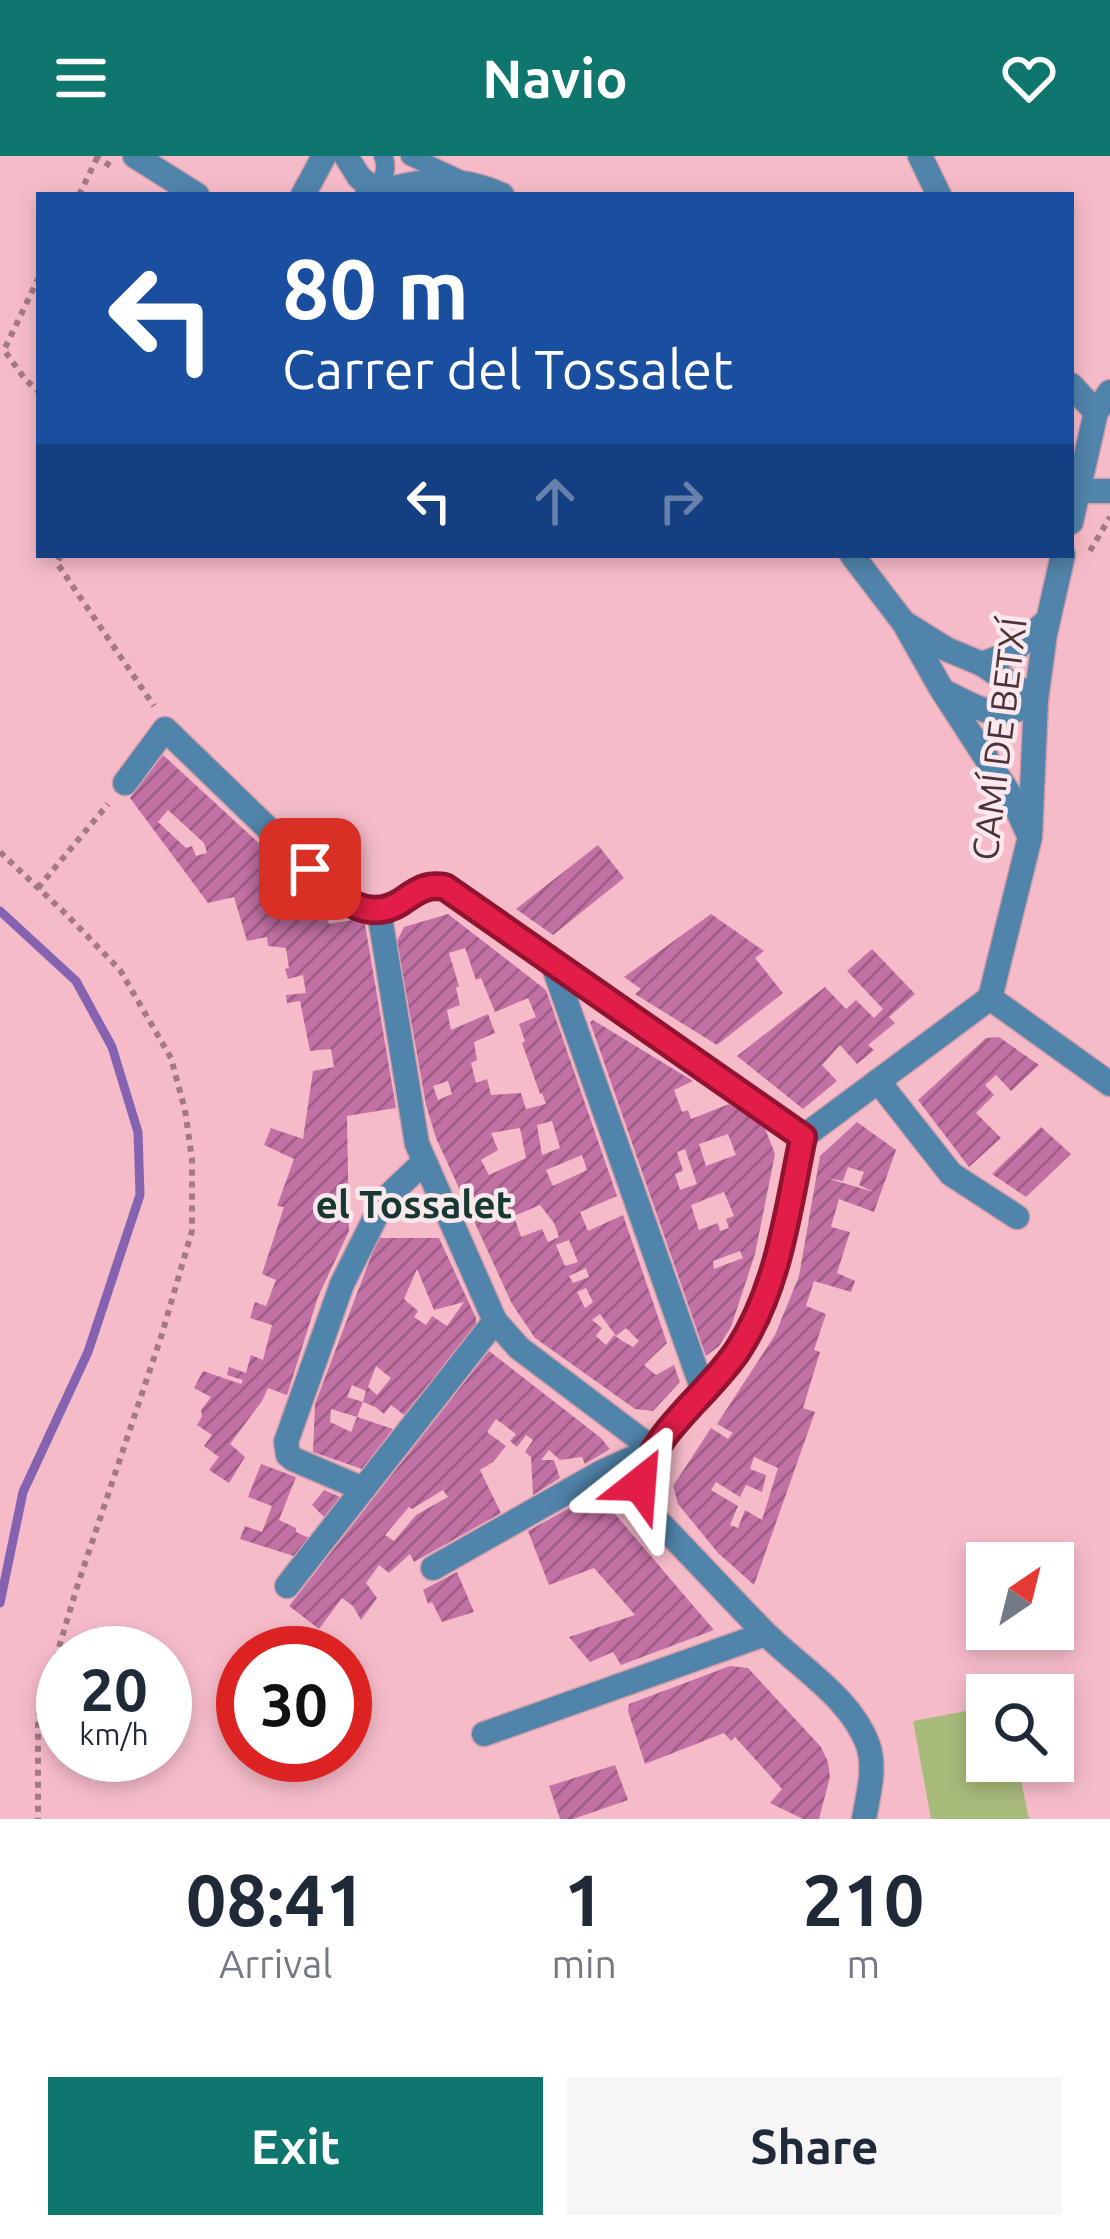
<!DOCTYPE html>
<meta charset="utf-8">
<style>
body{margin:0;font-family:Ubuntu,sans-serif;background:#f6f6f7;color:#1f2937;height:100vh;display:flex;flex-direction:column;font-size:45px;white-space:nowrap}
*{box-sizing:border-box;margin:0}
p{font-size:39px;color:#747a83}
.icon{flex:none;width:66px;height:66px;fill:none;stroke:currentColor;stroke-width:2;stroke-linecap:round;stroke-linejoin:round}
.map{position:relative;height:1663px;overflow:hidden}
.details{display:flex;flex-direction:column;background:#fff;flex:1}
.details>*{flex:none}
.guide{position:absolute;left:36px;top:36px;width:1038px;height:366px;border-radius:0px;box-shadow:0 6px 18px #0003;background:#1a4fa0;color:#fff;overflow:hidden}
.needle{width:78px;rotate:35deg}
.controls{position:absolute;left:966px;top:1386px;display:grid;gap:24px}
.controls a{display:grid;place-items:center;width:108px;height:108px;border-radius:0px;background:#fff;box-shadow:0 6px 18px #0003;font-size:60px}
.speed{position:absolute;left:36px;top:1470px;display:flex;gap:24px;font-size:60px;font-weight:700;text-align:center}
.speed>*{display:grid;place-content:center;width:156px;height:156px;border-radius:50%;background:#fff;box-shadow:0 6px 18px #0003;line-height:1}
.speed small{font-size:30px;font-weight:400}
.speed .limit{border:18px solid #d22;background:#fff;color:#111}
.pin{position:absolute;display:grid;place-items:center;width:102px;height:102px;color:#fff;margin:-51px;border-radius:24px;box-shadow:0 6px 18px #0006}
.me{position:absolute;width:132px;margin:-66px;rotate:28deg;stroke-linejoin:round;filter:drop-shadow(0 0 9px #0008)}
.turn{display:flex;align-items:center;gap:42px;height:252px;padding:0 48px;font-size:54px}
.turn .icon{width:156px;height:156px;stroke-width:2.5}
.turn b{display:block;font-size:84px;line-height:102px}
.lanes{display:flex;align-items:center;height:114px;padding:0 48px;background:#0003;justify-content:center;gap:60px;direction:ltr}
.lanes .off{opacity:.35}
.eta{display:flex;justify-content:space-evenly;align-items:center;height:204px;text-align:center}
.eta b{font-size:72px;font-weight:700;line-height:84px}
.cta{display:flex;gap:24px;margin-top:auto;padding:24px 48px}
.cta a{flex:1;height:138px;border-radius:0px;background:#0f766e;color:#fff;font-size:48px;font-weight:700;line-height:138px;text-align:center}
.cta a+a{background:#f6f6f7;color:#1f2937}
header{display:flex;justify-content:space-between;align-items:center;height:156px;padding:0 48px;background:#0f766e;color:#fff;font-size:54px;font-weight:700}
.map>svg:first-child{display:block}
.grass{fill:#a7bb7b}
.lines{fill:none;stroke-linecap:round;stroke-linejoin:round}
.stream{stroke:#8563b1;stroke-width:9}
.building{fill:url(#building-hatch);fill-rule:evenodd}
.lane-casing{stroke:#d09da9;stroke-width:21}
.street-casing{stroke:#d09da9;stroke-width:27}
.path{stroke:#a37983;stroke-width:6;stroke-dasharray:6 6;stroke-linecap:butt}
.lane{stroke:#5184ab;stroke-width:18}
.street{stroke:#5184ab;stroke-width:24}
.route-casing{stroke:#92132f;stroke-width:30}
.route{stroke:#e11d48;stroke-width:21}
.labels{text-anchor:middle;stroke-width:9;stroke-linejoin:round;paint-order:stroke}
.street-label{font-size:36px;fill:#4b3339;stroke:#fbe8ec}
.neighbourhood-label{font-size:39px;font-weight:bold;fill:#173833;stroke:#fbe8ec}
</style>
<header><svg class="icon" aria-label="menu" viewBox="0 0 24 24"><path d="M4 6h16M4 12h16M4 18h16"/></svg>Navio<svg class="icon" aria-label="heart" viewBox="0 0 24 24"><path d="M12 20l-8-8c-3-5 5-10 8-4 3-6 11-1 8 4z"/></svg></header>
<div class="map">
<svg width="1110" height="1663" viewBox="0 0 1110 1663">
<defs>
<pattern id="building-hatch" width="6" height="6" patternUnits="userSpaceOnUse" patternTransform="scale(3)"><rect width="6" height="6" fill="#c271a4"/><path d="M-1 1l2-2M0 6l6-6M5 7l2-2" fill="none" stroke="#a05d87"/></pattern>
</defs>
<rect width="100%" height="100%" fill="#f6bbc9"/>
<!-- grass -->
<polygon class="grass" points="987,1551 987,1605 1017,1605 1029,1663 931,1663 913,1565"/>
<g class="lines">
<!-- stream -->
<polyline class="stream" points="0,755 76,825 112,891 138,976 140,1039 88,1196 23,1336 0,1447"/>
</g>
<!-- building -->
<g class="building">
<path d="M163,599L324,747L329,768L364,762L396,952L347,960L349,1075L318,1141L287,1239L268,1232L262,1245L230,1288L245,1301L229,1327L209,1314L219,1301L204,1290L212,1279L197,1269L202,1260L201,1254L211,1241L194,1232L203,1215L241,1228L243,1224L227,1219L229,1211L246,1217L251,1199L263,1204L272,1169L250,1162L255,1146L266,1150L276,1124L262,1118L284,1051L277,1050L294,1003L264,989L271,972L303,983L313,915L334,911L331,893L310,895L300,845L287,847L286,839L306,837L303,819L288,823L285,813L289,812L286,792L268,790L267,781L247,785L234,741L208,747L130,642ZM168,654L204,687L207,697L196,700L192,690L186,692L158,666Z"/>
<polygon points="598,689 624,722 553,779 516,753"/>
<path d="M448,758L546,834L617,1040L580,1056L588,1075L623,1059L667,1187L644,1209L656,1219L674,1209L680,1226L653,1255L635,1253L535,1182L512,1148L436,982L426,949L397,785L404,771ZM465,792L476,824L481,822L495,856L528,842L536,861L519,868L525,885L522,887L540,938L542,937L546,948L526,953L521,937L491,939L487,923L476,927L471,907L477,904L474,886L495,877L488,858L451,874L447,854L460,849L456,832L459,830L449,797ZM448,925L452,938L438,944L433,930ZM552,965L560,992L542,999L537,969ZM520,972L526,1002L489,1019L481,1004L498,994L491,977ZM582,999L587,1014L553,1030L546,1014ZM540,1049L554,1067L559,1081L548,1086L542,1073L521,1081L514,1060ZM569,1084L578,1106L565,1110L556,1089ZM586,1112L589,1121L573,1127L569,1120ZM586,1132L593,1146L585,1152L577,1136ZM600,1158L616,1180L626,1172L639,1185L633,1191L624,1186L614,1179L606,1189L596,1180L602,1172L592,1164Z"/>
<polygon points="711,758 764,795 755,802 783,837 717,889 635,838 641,833 624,821"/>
<polygon points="872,793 915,838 889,861 895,867 868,889 874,894 857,908 840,889 822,909 837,925 803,953 737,900 825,831 846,853 856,844 874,862 883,853 847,815"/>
<path d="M593,864L693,925L674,934L682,956L688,954L691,963L729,948L764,970L775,998L755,1098L731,1171L719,1190L706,1200L590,866ZM728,978L736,999L706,1010L699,988ZM685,993L697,1028L680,1034L675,1018L683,1015L677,996ZM724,1036L734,1060L726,1063L729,1072L720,1075L718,1067L699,1074L691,1049ZM740,1095L743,1102L714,1113L713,1105Z"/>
<polygon points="999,881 1039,909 1011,935 996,919 985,929 994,939 976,957 1001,982 969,1011 918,944 986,882"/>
<path d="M857,966L896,994L874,1056L839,1043L831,1071L850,1076L837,1117L855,1125L851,1136L814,1125L806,1150L826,1158L814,1194L820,1196L803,1252L815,1256L754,1429L718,1397L678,1348L673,1330L711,1272L728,1283L733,1277L717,1268L775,1179L799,1120L820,1000ZM848,1011L864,1016L859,1029L874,1036L826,1022L843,1025ZM754,1301L778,1312L762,1364L745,1354L738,1372L730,1369L738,1350L711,1334L716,1326L740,1341L746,1329L762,1336L766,1319L750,1313Z"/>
<polygon points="1041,971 1071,998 1026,1041 992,1018"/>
<path d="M378,1082H439L476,1162V1169L404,1259L391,1249L384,1258L375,1251L363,1246L357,1261L393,1273L362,1313L313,1296L315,1248ZM417,1113L434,1154L464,1146L447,1170L432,1160L426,1169L414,1161L418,1155L404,1143ZM376,1210L391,1222L377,1239L368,1231ZM352,1229L366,1235L363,1246L347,1241ZM331,1253L357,1261L351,1276L330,1266Z"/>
<path d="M489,1195L601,1282L610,1293L585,1308L582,1301L560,1304L549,1294L541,1304H554L560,1322L533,1339L531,1301L525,1296L533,1284L526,1279L517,1291L510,1285L516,1278L496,1263L487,1276L506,1290L493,1306L480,1314L501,1357L414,1406L410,1398L389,1417L379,1409L366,1427L377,1442L361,1464L353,1450L342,1442L319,1473L289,1450ZM443,1334L448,1341L416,1359L394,1385L385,1379L409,1351L412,1353Z"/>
<polygon points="261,1308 296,1321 279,1364 296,1372 296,1376 309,1382 294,1400 240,1383 245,1370 262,1376 272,1350 248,1341"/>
<polygon points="324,1334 340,1341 324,1361 312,1349"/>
<polygon points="591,1340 603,1344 714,1474 621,1509 613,1496 590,1506 569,1481 635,1459 594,1412 549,1429 528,1375"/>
<polygon points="457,1416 474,1456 442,1466 432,1446 428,1448 423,1434"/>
<polygon points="730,1510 748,1512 821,1591 828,1606 830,1621 819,1663 803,1663 770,1647 782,1633 735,1581 731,1585 724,1577 645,1608 628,1555 629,1548"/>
<polygon points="615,1609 628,1644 573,1663 560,1663 549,1630"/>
</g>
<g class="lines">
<!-- lane casing -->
<g class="lane-casing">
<g id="lane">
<polyline points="410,0 459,23"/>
<path d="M377,36C382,24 389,12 383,0"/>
</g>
</g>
<!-- street casing -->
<g class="street-casing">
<g id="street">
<polyline points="135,0 197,39"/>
<polyline points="346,0 359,21 377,36"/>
<polyline points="920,0 939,39"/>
<polyline points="303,39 324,0"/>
<path d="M367,39C416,25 454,17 502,39"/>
<polyline points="1071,229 1096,256"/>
<polyline points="1078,335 1110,335"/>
<polyline points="1071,366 1096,256 1110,236"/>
<polyline points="852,399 904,467 942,534 1012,642 1027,675"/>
<polyline points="906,468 946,493 982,508 1011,497 1048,464"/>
<polyline points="982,508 1036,544"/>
<path d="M945,536C982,554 1000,568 1036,544"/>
<polyline points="125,627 165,573 339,741 357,751 379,755"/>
<polyline points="379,755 417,988 495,1165 519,1192 653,1293 602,1316 433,1412"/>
<path d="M379,755C403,747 419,727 445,731L803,981"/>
<polyline points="552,806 704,1237"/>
<polyline points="990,842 1030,681 1036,544 1045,478 1063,399"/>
<polyline points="990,842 1110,928"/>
<polyline points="878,925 951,1018 1017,1061"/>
<polyline points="363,1333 293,1303 288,1299 286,1286 342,1128 384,1044 424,1006"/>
<polyline points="287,1430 495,1165"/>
<polyline points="484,1578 765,1478"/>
<path d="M864,1663C868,1640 876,1612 868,1589C851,1541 796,1509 762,1474C725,1436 689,1397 652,1359C642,1346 638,1332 643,1316C658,1274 712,1233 738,1192C779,1129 788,1053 803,981L990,842"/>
</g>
</g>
<!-- path -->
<g class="path">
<polyline points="95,0 112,11"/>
<polyline points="79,39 98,0"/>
<polyline points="39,121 4,194 25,223 39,236"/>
<polyline points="1090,395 1110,361"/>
<polyline points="61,399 57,407 154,550"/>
<polyline points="0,696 67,759 120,814 171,902 185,954 192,1003 192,1075 161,1181 76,1434 38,1562 38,1663"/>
<polyline points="38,732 108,648"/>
</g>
<!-- lane -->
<use href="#lane" class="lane"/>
<!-- street -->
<use href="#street" class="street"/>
</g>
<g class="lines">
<!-- route casing -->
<g class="route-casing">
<path id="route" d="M310,713C335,738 365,769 401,746C417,735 425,728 445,731L803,981C788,1053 779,1131 738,1194C708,1239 652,1276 640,1328"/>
</g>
<!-- route -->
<use href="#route" class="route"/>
</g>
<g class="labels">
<!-- street labels -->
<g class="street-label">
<text transform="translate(999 583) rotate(-83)" y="13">CAMÍ DE BETXÍ</text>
</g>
<!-- neighbourhood labels -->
<g class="neighbourhood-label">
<text x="414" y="1062">el Tossalet</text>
</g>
</g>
</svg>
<div class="controls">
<a><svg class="needle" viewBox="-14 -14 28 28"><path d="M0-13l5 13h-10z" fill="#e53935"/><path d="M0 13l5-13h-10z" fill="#747a83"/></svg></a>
<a><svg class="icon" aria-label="search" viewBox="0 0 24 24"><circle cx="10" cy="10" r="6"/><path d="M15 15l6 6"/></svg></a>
</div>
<div class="speed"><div>20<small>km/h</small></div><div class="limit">30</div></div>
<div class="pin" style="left:310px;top:713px;background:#d93025"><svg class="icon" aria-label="arrive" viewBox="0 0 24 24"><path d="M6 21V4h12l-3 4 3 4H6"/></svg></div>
<svg class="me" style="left:640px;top:1328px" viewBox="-20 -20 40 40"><path d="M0-17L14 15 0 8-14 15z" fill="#e11d48" stroke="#fff" stroke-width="4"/></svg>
<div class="guide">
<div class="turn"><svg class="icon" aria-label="left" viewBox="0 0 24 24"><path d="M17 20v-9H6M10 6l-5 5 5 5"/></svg><div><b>80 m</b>Carrer del Tossalet</div></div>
<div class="lanes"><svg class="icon" aria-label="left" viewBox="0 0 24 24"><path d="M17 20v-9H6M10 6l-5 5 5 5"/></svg><svg class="icon off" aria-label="ahead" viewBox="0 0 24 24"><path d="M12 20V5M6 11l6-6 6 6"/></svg><svg class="icon off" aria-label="right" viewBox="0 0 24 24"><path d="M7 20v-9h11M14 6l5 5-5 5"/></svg></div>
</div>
</div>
<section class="details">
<div class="eta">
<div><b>08:41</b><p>Arrival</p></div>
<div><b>1</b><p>min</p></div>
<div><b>210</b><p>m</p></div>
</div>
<div class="cta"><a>Exit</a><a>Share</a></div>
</section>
